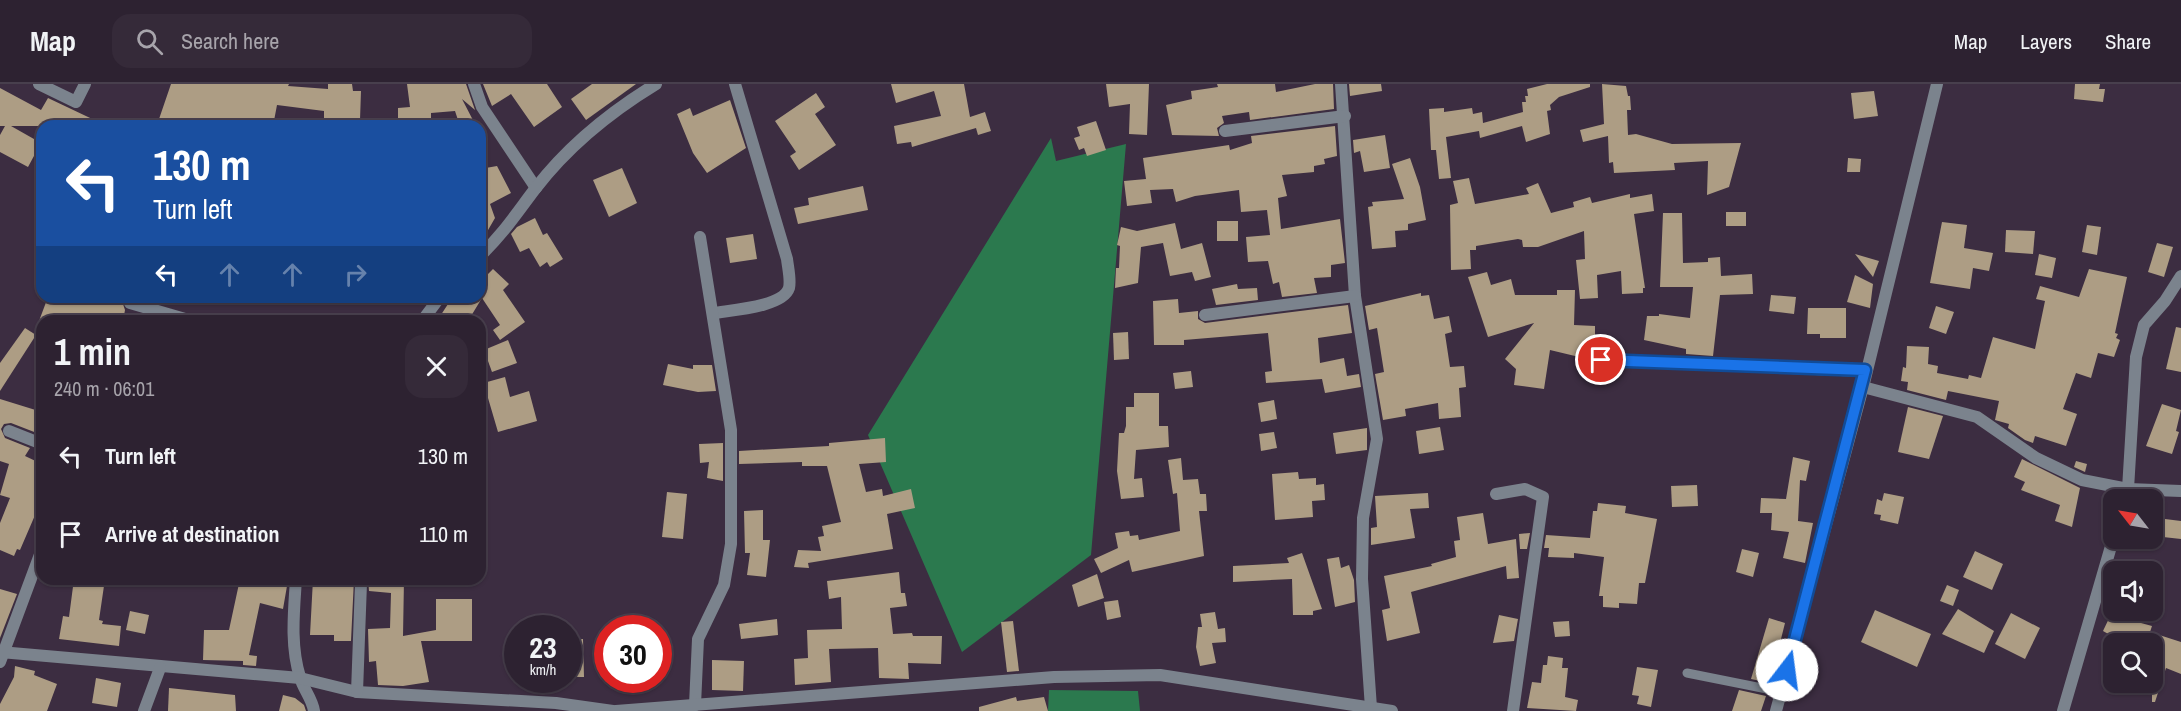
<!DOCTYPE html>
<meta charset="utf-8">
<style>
body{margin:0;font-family:"Archivo Narrow",sans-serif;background:#352a39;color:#f1f3f6;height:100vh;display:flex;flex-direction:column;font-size:22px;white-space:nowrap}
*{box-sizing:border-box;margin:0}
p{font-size:20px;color:#a7a4ab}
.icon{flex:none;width:33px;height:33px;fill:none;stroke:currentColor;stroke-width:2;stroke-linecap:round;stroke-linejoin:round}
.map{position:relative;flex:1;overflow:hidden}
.panel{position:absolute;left:36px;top:231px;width:450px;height:270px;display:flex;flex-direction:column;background:#2d2231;border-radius:18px;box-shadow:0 2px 4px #0004,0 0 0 2px #483f4d}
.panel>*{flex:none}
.guide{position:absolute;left:36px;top:36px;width:450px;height:183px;border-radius:18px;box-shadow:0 2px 4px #0004,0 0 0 2px #483f4d;background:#1a4fa0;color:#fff;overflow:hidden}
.needle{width:39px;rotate:301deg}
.tools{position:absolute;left:2103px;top:405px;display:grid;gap:12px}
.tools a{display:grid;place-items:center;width:60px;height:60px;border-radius:12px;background:#2d2231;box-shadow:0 2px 4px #0004,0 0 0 2px #483f4d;font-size:30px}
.speed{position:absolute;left:504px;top:531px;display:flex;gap:12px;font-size:30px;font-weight:700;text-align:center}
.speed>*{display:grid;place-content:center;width:78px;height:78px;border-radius:50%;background:#2d2231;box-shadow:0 2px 4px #0004,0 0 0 2px #483f4d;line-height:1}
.speed small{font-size:15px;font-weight:400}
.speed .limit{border:9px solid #d22;background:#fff;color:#111}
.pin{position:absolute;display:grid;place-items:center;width:51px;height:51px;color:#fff;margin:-26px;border:3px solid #fff;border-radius:50%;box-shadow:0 2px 6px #0007}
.me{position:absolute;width:66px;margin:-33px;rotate:15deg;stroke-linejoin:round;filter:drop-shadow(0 0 4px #0008)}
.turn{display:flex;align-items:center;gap:21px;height:126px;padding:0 18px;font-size:27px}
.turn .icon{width:78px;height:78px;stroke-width:2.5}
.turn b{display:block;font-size:42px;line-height:51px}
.lanes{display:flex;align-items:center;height:57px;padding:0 18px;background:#0003;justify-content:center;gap:30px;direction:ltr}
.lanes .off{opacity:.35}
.round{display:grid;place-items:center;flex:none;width:63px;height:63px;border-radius:18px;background:#352a39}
.overview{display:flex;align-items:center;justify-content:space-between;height:102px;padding:0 18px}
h1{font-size:36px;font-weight:800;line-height:45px}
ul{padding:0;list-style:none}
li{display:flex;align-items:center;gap:18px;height:78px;padding:0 18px}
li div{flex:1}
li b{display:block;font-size:22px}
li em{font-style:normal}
header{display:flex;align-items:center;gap:36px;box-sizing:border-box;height:84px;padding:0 30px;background:#2d2231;border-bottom:2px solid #483f4d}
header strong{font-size:28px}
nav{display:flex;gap:33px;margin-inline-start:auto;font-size:21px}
.search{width:420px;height:54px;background:#352a39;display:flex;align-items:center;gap:15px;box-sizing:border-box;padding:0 21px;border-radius:18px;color:#a7a4ab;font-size:22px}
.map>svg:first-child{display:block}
.forest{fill:#2b794e}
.building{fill:#ad9d84}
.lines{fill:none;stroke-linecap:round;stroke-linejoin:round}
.service{stroke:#7b838d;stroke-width:9}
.minor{stroke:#7b838d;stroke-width:12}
.route-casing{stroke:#114b97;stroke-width:15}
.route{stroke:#1a73e8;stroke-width:10}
</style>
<header>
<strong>Map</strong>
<div class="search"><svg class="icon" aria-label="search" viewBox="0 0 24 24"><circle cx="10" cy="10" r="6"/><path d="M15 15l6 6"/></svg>Search here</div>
<nav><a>Map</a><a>Layers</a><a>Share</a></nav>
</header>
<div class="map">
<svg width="2181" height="627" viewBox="0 0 2181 627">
<rect width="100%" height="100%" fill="#3c2d41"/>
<!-- forest -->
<g class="forest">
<polygon points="1051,54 1056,77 1126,60 1091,471 962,568 868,351"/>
<polygon points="1049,606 1138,607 1140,627 1048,627"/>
</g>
<!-- building -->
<g class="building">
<polygon points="171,0 289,0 288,2 328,5 328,0 352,0 353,7 361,7 360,36 324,36 324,27 277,21 273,42 171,42 158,38"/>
<polygon points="407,0 466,0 475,26 462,15 476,42 460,42 455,27 431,29 431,42 398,42 398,24 410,23"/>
<polygon points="483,0 547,0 562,23 534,43 511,10 492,22"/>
<polygon points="592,0 636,0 586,36 571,15"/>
<polygon points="891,0 964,0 970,33 985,28 991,47 978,51 976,44 912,63 911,58 897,60 894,42 941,32 934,7 896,19"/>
<polygon points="1106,0 1149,0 1147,51 1129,50 1130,20 1109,23"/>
<polygon points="1217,0 1275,0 1276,8 1315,0 1333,0 1334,25 1250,36 1249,28 1222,32 1224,39 1217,44 1219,52 1172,51 1166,21 1192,15 1191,7 1218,3"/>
<polygon points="1349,0 1381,0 1382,7 1350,12"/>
<polygon points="1547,0 1590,0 1590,3 1559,13 1550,21 1551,26 1547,27 1550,50 1526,58 1522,42 1480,54 1479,47 1446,53 1451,94 1439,95 1436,66 1431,66 1429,25 1444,24 1444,28 1472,24 1473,30 1482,28 1483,39 1523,28 1522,18 1526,18 1525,12 1528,12 1527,5"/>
<polygon points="1602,0 1626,2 1628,12 1630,12 1631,26 1627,26 1628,51 1636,50 1672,60 1741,59 1729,103 1707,111 1708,77 1674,79 1675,86 1614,89 1613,78 1609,79 1608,52 1583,58 1580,46 1604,40"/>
<polygon points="2075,0 2100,0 2099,5 2105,5 2103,18 2074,15"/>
<polygon points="0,4 41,26 48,14 107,42 11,42 41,59 28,83 0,68 0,51 5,42 0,42"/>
<polygon points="1874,7 1878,32 1854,35 1851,9"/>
<polygon points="816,9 825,23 815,30 836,61 799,86 790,72 796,68 775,37"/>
<polygon points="730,16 746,64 707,89 693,69 677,30 690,24 693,32"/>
<polygon points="1096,37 1106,66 1087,72 1084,64 1079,66 1074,54 1080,52 1077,43"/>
<polygon points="1335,42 1337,72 1324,75 1325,80 1314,82 1314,88 1282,91 1287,112 1278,114 1281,145 1340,135 1345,179 1331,181 1331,193 1314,194 1317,209 1282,213 1279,198 1273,200 1268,177 1248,178 1246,153 1270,151 1267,126 1241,128 1239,106 1195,112 1176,118 1173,105 1150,106 1152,119 1127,122 1124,97 1146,95 1143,74 1229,61 1230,66 1252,59 1251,52"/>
<polygon points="1385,51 1390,84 1364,88 1360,67 1354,69 1353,56"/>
<polygon points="1410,74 1420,103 1426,136 1408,140 1408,146 1395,147 1396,163 1372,165 1368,123 1373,122 1372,118 1404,115 1392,80"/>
<polygon points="1848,74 1861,75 1860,88 1847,88"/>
<polygon points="497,82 511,109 490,120 495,134 480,160 480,85"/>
<polygon points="622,84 637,119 609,133 593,96"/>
<polygon points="1469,94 1475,120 1529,110 1526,104 1538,99 1551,129 1574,123 1573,118 1590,113 1592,119 1630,110 1630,114 1652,110 1654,127 1634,130 1645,204 1643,204 1643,209 1622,210 1621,187 1597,191 1598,214 1580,215 1576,176 1585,175 1584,147 1538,163 1523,163 1522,156 1518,155 1476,162 1476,166 1470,166 1471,185 1451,186 1450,121 1458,119 1453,97"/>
<polygon points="863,102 868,126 798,140 794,124 809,121 808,114"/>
<rect x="1726" y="128" width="20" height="14"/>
<polygon points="1663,129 1682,129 1683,179 1708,178 1708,174 1720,173 1721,192 1752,190 1753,210 1720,211 1713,272 1686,270 1686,265 1644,256 1647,232 1659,232 1659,230 1690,234 1693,203 1660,203"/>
<polygon points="535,134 543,151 547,149 563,175 550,183 547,178 540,183 529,164 520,168 511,150 517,143"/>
<rect x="1217" y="137" width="21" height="20"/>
<polygon points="1942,138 1967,141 1964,164 1993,169 1989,187 1973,184 1970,205 1930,199"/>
<polygon points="1175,139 1181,165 1202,159 1211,193 1195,197 1192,188 1170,192 1163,159 1141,163 1138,199 1115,204 1116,184 1119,184 1120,162 1117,161 1121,143 1137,147"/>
<polygon points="2087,141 2101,143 2097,171 2082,168"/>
<polygon points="2006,146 2035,147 2033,170 2005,168"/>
<polygon points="753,150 757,175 730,179 726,154"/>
<polygon points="2157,159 2173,163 2164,193 2148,188"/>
<polygon points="1855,170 1879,177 1873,193"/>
<polygon points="2039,170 2056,174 2052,194 2035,191"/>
<polygon points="493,185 509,200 503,206 525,238 500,256 493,246 500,241 482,214 468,237 437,237 448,220 458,213 482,213 480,198"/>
<polygon points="2089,185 2127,193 2115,249 2118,250 2116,254 2120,256 2114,273 2098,269 2091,294 2076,289 2063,325 2077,330 2066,362 2035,352 2033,359 2025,356 2008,344 2009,340 1995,336 1999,317 1948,307 1946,316 1907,306 1908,298 1901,297 1903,283 1906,284 1907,262 1929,263 1928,280 1938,282 1937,289 1968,295 1969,291 1981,294 1993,253 2035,265 2045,217 2036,215 2040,202 2079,213"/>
<polygon points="1487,188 1491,201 1511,195 1515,211 1557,211 1557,206 1575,206 1574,241 1595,242 1595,253 1601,253 1601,268 1596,268 1594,272 1575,272 1550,266 1544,305 1514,301 1516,285 1505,275 1534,239 1488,253 1468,193"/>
<polygon points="1855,191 1873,200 1870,224 1847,218"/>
<polygon points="1237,200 1238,205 1257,204 1258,216 1216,221 1212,205"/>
<polygon points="1421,209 1421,212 1429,211 1434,235 1449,232 1452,248 1445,250 1450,283 1464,282 1466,303 1459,304 1461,333 1439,335 1438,319 1405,325 1406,332 1383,336 1375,290 1384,288 1377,244 1369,246 1365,222"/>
<polygon points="1771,211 1796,213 1794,230 1769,227"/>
<polygon points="48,213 124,213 122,217 125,226 123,237 39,237"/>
<polygon points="1178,215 1179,229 1198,227 1198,235 1205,239 1348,221 1352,249 1318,254 1320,279 1344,274 1347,292 1359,290 1361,303 1325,309 1322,295 1266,299 1265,288 1272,287 1268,249 1184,256 1184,261 1154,261 1153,217"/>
<polygon points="1936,222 1954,228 1946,250 1929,244"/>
<polygon points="1808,224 1846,224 1846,254 1820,254 1820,250 1807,250"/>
<polygon points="2176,243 2181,244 2181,288 2166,285"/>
<polygon points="25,244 36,251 0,307 0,279"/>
<polygon points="1128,248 1129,275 1114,276 1113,249"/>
<polygon points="508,256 517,279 492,288 484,266"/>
<polygon points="668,280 693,285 693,281 712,281 716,307 698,308 663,301"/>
<polygon points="1191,287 1193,303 1175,305 1173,289"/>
<polygon points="505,293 510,313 529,307 537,337 498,348 488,314 480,316 480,300"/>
<polygon points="1134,309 1159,309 1159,342 1168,342 1169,363 1136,366 1134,395 1142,394 1144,413 1121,415 1117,387 1119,349 1124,349 1126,342 1126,323 1134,323"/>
<polygon points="0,315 42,328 42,351 11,339 4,340 1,345 5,354 30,364 25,372 42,380 42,415 20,466 17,465 14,472 0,466 0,439 10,414 0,411 9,380 0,377"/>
<polygon points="1274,316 1277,335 1261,338 1258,319"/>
<polygon points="2162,320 2181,326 2176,347 2179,348 2172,370 2146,362"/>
<polygon points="1908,323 1943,332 1929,375 1898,368"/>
<polygon points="1440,343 1444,366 1419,370 1416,347"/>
<polygon points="1367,344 1367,366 1336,370 1333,349"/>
<polygon points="1274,348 1277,364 1261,367 1259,350"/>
<polygon points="885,354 886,378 859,380 866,408 882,405 883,412 911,405 915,424 887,430 893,465 808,479 809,484 794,483 798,466 821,467 818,453 824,452 822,442 841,438 827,382 802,382 802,378 739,380 739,367 829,362 829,359"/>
<polygon points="723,359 723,397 707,394 709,378 700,379 699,360"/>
<polygon points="1793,373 1810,377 1806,397 1800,396 1798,437 1813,439 1805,479 1783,474 1789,448 1771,446 1772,429 1760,429 1761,414 1786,415"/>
<polygon points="1181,374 1183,396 1198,395 1200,410 1206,410 1207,427 1199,427 1204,472 1132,488 1129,476 1101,489 1094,475 1118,464 1115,449 1129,447 1130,452 1138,451 1139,456 1180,447 1177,409 1173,410 1168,376"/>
<polygon points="2022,375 2080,404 2072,443 2055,437 2060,421 2021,406 2025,398 2014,393"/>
<polygon points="2076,377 2087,380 2085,388 2074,383"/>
<polygon points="1298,388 1299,395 1316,394 1316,401 1324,400 1325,416 1312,417 1313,433 1275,436 1272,390"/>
<polygon points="1697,401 1698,422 1672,423 1671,402"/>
<polygon points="667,408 687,410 683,455 662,453"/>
<polygon points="1428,409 1429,424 1410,425 1415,454 1371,461 1371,444 1377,443 1375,412"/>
<polygon points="1884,409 1904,413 1898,440 1880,436 1881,431 1874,430 1877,415 1882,417"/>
<polygon points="1598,419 1626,422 1625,429 1657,435 1645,499 1639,499 1637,520 1619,519 1619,524 1603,523 1603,512 1599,512 1604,473 1574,469 1574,474 1548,473 1549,464 1544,464 1546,451 1590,454 1593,427 1597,427"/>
<polygon points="763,426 763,456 770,456 766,493 747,491 750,469 745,469 744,427"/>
<polygon points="1483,429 1488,460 1516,455 1519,494 1507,495 1506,482 1411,508 1420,549 1387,557 1382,526 1390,524 1384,492 1432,482 1431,480 1456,473 1454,457 1460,456 1457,433"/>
<polygon points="2165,435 2181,437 2181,455 2163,453"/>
<polygon points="1530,449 1527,465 1520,465 1519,450"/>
<polygon points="1742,465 1759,469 1753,493 1736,488"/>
<polygon points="1975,467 2003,480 1992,506 1963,493"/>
<polygon points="1302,469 1322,525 1313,527 1313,531 1293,531 1292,495 1233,498 1233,482 1289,479 1287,474"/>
<polygon points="1339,473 1341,484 1349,481 1354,496 1355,518 1335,523 1327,475"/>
<polygon points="899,488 901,509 905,509 907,522 890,524 893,550 912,549 913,552 942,552 941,580 908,579 909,595 879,594 878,564 829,565 831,598 795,601 794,575 808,574 807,546 842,545 841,513 829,515 827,497"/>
<polygon points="1097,490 1104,514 1078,523 1072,501"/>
<polygon points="74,495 105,495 99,536 103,537 102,540 121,542 119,562 59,555 63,532 69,533"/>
<polygon points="240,495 264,495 264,497 287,502 283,525 260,519 249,571 257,572 256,582 243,581 243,577 203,576 204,546 229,546"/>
<polygon points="313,495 354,495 351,557 334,557 334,551 310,551"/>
<polygon points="368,495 404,495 403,552 436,546 436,515 472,515 472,557 421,557 429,598 403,602 378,601 376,577 369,578 368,545 390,544 391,509 369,507"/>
<polygon points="1947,501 1959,506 1953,522 1940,517"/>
<polygon points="0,505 17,510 0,554"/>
<polygon points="1118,516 1121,533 1107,536 1104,518"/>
<polygon points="1958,525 1994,547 1984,569 1942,550"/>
<polygon points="1875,526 1931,550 1917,583 1861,558"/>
<polygon points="2113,526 2146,526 2141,539 2152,542 2150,548 2181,558 2181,590 2166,584 2155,618 2152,618 2152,560 2126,560 2103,547"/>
<polygon points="130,527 149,531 145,550 126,546"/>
<polygon points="1215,528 1218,545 1225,544 1226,558 1212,559 1216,579 1200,582 1196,563 1198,543 1202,543 1200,530"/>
<polygon points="2011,529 2040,544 2025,575 1995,560"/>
<polygon points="1499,531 1518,535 1514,557 1493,559"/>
<polygon points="1769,534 1785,539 1770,599 1751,595"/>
<polygon points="777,535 778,551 741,555 739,540"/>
<polygon points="1013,537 1019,587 1007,588 1001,538"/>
<polygon points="1569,537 1570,552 1555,553 1553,538"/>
<polygon points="583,555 584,593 568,593 568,556"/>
<polygon points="1548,572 1563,574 1562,584 1568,584 1565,613 1578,616 1576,627 1527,624 1532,598 1541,599 1543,581 1547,581"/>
<polygon points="712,576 744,577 743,607 712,606"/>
<polygon points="15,582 35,587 34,591 57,600 47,627 0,627 0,620 14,593"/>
<polygon points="1637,583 1658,586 1651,623 1637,620 1639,612 1632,611"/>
<polygon points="96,594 121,599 117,623 92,619"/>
<polygon points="169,604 235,611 236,627 168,627"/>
<polygon points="1739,606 1766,612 1761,627 1732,627"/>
<polygon points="283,611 295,614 304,621 306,627 279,627"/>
<polygon points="1016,613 1017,617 1044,613 1048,627 979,627 979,623"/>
</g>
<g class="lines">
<!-- service -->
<polyline class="service" points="1687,589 1782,608"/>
<!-- minor -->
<g class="minor">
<polyline points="39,0 76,18 85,0"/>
<polyline points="474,0 482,23 536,104"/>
<polyline points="1341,0 1355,212 1377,355 1363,434 1362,495 1371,624"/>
<polyline points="1225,47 1345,32"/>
<path d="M480,172C503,150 516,130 535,105C568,62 610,28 656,0"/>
<polyline points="130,219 192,237"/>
<path d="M714,229C732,226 783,223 789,204C791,196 788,184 787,175L735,0"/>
<polyline points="1205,231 1355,212"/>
<polyline points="197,237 213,235 274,237"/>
<polyline points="422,237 440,213"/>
<polyline points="1601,276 1865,287"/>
<polyline points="1863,303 1977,333 2036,374 2082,396 2128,405 2181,407"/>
<polyline points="9,347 42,360"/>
<polyline points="1496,410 1525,405 1543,413 1513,627"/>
<polyline points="2124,416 2128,405 2136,273 2144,241 2165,217 2181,192"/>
<path d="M296,495C294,527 290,561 300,593C303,605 312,614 314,627"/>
<polyline points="0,568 300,594 357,608 556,619 613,627"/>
<polyline points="0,578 42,465"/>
<polyline points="357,608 361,499"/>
<polyline points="695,621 698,555 724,501 731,460 731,346 700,153"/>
<polyline points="144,627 160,584"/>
<polyline points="616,627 1054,593 1160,591 1392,627"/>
<polyline points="1776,627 1863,303 1937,0"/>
<polyline points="2063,627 2114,452"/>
</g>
</g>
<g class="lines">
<!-- route casing -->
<g class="route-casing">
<polyline id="route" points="1601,276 1865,286 1787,586"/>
</g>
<!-- route -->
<use href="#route" class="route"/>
</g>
</svg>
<div class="tools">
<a><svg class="needle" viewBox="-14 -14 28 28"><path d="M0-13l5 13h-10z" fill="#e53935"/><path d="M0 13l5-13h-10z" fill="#a7a4ab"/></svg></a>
<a><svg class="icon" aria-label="sound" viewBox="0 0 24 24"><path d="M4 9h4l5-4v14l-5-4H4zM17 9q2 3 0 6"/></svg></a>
<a><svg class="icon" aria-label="search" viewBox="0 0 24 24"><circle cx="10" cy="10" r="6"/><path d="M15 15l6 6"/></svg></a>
</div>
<div class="speed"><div>23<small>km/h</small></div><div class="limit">30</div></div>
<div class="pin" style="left:1601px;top:276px;background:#d93025"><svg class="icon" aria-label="arrive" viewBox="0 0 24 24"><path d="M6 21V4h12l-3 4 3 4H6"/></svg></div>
<svg class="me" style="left:1787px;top:586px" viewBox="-20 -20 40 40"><circle r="19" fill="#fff"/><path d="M0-13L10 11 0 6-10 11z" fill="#1a73e8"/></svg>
<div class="guide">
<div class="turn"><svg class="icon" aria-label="left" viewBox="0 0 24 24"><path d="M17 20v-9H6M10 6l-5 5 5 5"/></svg><div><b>130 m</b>Turn left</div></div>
<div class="lanes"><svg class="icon" aria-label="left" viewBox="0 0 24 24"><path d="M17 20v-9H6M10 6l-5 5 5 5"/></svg><svg class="icon off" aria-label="ahead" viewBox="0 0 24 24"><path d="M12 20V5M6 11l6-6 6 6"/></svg><svg class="icon off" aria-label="ahead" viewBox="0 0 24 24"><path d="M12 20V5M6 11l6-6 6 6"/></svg><svg class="icon off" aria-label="right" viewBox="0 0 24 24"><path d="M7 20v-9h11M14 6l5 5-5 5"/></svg></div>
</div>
<section class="panel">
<div class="overview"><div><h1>1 min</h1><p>240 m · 06:01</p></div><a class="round"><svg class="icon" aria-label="close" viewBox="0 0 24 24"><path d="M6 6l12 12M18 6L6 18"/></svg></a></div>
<ul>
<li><svg class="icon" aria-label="left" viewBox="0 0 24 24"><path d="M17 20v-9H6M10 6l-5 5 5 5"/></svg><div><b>Turn left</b></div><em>130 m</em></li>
<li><svg class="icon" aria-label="arrive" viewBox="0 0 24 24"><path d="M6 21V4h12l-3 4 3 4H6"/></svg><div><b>Arrive at destination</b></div><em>110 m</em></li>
</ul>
</section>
</div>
